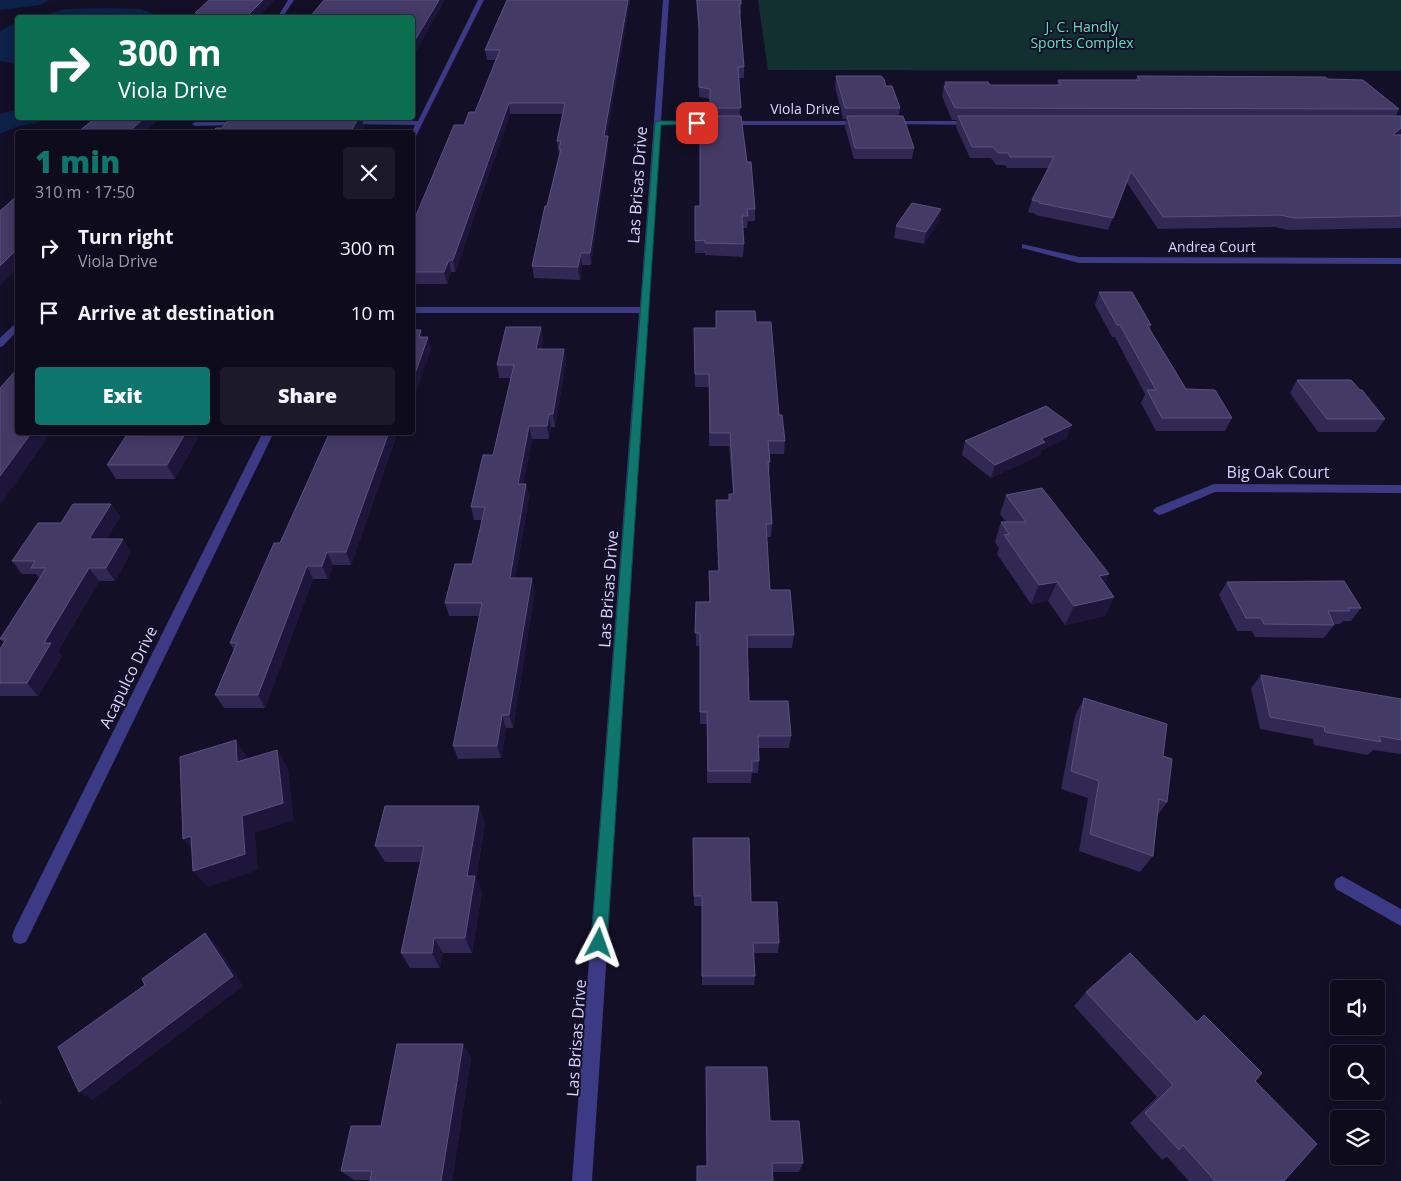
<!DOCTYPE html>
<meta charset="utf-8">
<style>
body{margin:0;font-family:"Open Sans",sans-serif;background:#1c1929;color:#f1f3f6;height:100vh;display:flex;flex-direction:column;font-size:19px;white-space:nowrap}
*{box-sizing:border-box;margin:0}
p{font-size:16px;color:#9b9ba3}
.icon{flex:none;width:28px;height:28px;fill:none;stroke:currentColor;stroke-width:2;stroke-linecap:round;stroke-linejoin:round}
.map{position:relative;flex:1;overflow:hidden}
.side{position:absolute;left:15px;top:130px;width:400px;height:305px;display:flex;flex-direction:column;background:#0e0b1c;border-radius:5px;box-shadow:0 2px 12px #0003,0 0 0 1px #2e2b3b}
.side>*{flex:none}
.banner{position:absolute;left:15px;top:15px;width:400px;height:105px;border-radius:5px;box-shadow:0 2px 12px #0003,0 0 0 1px #2e2b3b;background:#0b6e4f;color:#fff;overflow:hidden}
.tools{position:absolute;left:1330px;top:980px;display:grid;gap:10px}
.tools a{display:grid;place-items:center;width:55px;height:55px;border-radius:5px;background:#0e0b1c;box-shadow:0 2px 12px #0003,0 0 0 1px #2e2b3b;font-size:25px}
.pin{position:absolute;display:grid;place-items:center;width:42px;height:42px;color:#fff;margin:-21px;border-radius:10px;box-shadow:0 2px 8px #0006}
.me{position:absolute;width:55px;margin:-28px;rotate:4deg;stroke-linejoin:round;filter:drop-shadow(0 0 4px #0008)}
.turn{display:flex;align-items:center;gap:18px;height:105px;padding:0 20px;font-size:22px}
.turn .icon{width:65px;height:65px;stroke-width:2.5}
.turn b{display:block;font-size:35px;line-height:42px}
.round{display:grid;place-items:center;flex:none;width:52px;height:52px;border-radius:5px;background:#1c1929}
.summary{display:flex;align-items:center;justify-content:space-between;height:85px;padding:0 20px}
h1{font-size:30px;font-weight:800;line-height:38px;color:#0f766e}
.button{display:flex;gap:10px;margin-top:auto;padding:10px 20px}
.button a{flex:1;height:58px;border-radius:5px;background:#0f766e;color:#fff;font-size:20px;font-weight:800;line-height:58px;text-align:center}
.button a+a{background:#1c1929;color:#f1f3f6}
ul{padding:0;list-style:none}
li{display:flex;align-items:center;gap:15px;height:65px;padding:0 20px}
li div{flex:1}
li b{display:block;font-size:19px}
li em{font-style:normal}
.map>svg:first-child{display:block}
.green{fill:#12302f}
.water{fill:#0c2248}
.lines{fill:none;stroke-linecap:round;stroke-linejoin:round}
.minor{fill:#3d3a85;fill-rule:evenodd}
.wall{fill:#312854}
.shaded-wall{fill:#1d163a}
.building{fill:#433a66;stroke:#5a527e}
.route{fill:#0f766e;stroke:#0a4d48}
.labels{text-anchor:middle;stroke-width:4;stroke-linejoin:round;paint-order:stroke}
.far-park-label{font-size:14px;fill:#5fe0c0;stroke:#130f26}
.far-street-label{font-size:14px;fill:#d9d4ff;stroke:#130f26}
.street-label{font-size:16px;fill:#d9d4ff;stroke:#130f26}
</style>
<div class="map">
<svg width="1401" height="1181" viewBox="0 0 1401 1181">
<rect width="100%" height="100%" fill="#130f26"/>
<!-- green -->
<polygon class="green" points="758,0 1401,0 1401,71 768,70"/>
<!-- water -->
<g class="water">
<polygon points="0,0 50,0 40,5 0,10"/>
<polygon points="105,8 141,9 160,16 159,18 36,17 66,9"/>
<polygon points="17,22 17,64 0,61 0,31"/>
<polygon points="17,110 18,118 41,118 40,122 16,127 0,134 0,114"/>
</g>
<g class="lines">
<!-- minor -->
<g class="minor">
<polygon points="288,0 294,0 282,18 277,18"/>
<polygon points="478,0 484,0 414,140 412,141 412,132 415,125 345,124 345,122 347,121 418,121"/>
<polygon points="663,0 669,0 661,121 861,121 864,123 861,125 661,125 592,1181 572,1181 639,313 412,313 412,307 640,307"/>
<polygon points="889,121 974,121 977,123 974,125 887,124 887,122"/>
<polygon points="242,122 245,124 244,125 195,126 192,124 195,122"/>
<polygon points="1022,244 1079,257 1401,258 1401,264 1079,263 1022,248"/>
<polygon points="18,321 18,330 3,346 0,347 0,338"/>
<polygon points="263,432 274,432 26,942 20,944 14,942 12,936 14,930"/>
<polygon points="1214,484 1401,485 1401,493 1215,492 1163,514 1159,515 1153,511 1155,508"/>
<polygon points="1342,876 1401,909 1401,926 1336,889 1334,884 1336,879"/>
</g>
</g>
<!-- wall -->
<g class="wall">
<polygon points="507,0 630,0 607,136 608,136 608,148 591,265 582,265 580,280 534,278 532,266 559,154 557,141 563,114 510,114 455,272 451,272 447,284 412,284 412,225 464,125 475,112 496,60 487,60 485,50"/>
<polygon points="696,0 741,0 741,14 740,14 744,67 744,78 738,78 740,116 747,162 755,209 755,221 748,221 747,228 743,228 744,244 743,257 705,255 705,253 695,253 695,241 710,141 710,99 699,97 699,36"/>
<polygon points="836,76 886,86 900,108 899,116 914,148 912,159 854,159 845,127 846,119 843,119 835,87"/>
<polygon points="1137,76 1328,79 1399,109 1396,116 1401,135 1401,228 1288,230 1275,227 1158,229 1127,183 1108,230 1035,215 1036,214 1028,212 1032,200 1048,168 1007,168 1005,165 996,165 991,158 970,158 956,127 957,120 952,120 942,96 945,82 990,85 1057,85 1058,80 1136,80"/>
<polygon points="230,118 370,118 368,119 362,119 364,127 361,132 212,132 222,128"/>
<polygon points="939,221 924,244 894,238 896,226"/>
<polygon points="1099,292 1151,325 1150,329 1186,389 1232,418 1225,431 1156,431 1141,403 1145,394 1115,337 1112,337 1095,305"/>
<polygon points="716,311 756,322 779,415 785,441 784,454 769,454 770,462 769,475 772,524 771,537 767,537 770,590 794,635 792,648 747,648 749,701 791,736 789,748 759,748 759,761 758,773 752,773 751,783 707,783 707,724 700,724 700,646 696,646 696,602 709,602 718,571 716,500 729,500 733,494 729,446 709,446 709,387 695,387 694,328 716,328"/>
<polygon points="541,327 543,340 541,349 564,349 566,362 555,427 551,427 549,439 532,439 523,484 526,484 529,497 515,578 535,591 513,728 506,728 501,758 458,759 453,746 480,616 449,616 445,603 472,564 482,520 474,520 471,507 493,455 511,378 499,378 497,365"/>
<polygon points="1297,380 1385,419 1376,432 1318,432 1290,393"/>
<polygon points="146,432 201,432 175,479 116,479 107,465 144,436"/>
<polygon points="330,432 400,432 400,434 397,434 351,565 333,565 328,579 313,579 265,708 224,708 215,695 234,650 230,643 280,543"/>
<polygon points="1067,438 1042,450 1040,455 991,478 962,455 965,441"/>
<polygon points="1006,495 1109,574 1105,584 1114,597 1105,616 1065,625 1048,601 1031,604 997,554 999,548 995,542 1001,522 1006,522 1000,514"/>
<polygon points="111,504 120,517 106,539 123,539 131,552 115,581 99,581 58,651 62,656 38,696 0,696 0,649 4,643 0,639 39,578 36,574 22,574 12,561 61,523"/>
<polygon points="1227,582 1361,608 1351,621 1343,621 1340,624 1334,624 1334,625 1324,638 1255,637 1252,631 1237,631 1219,595"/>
<polygon points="1261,675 1401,699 1401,754 1373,750 1368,755 1314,745 1313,739 1260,729 1251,688"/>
<polygon points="1084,698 1167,802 1157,816 1153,856 1140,872 1079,851 1088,798 1061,789 1075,716"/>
<polygon points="485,823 476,879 482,892 472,953 443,953 440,968 410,968 401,953 420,862 385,862 375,846"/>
<polygon points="693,838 751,902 779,943 778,953 753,953 755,976 754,985 702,985 702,906 694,906"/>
<polygon points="1086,992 1197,1021 1204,1015 1255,1081 1284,1181 1189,1181 1167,1157 1162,1160 1130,1123 1157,1097 1074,1006"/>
<polygon points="471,1057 452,1181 354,1180 341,1171 381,1126"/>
<polygon points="770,1121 803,1163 799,1172 772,1172 706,1166"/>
</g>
<!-- shaded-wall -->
<g class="shaded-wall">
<polygon points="263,0 275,0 258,18 245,18"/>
<polygon points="439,0 445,0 412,59 412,45"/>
<polygon points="628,0 630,0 605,148 604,136"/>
<polygon points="509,103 510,114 455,272 453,260"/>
<polygon points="144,118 160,118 145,132 129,132"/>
<polygon points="359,118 361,118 364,127 361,132 350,132"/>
<polygon points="1401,128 1401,134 1393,135"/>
<polygon points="608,136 608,148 591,265 590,253"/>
<polygon points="941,209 939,221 924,244 926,232"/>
<polygon points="18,248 18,268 0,286 0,266"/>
<polygon points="581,253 582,265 580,280 578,267"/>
<polygon points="449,260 451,272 447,284 444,272"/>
<polygon points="541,327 543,340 538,362 536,349"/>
<polygon points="421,330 425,343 419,337"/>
<polygon points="428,337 431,350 412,405 412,382"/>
<polygon points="564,349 566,362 555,427 553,414"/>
<polygon points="549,414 551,427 549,439 547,426"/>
<polygon points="1072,425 1067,438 1042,450 1040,455 991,478 995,465 1041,439"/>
<polygon points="529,426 532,439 520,497 518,484"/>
<polygon points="32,432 52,432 0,505 0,476"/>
<polygon points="186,432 201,432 175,479 167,465"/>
<polygon points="389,432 397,432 397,434 351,565 346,552"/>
<polygon points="526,484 529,497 513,591 510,578"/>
<polygon points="111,504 120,517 98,552 89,539"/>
<polygon points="123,539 131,552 115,581 106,568"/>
<polygon points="327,552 333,565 328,579 322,566"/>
<polygon points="307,566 313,579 265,708 258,695"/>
<polygon points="89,568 99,581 58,651 62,656 38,696 27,683 44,643"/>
<polygon points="1109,574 1100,594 1099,576"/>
<polygon points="532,578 535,591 513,728 509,715"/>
<polygon points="1057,582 1048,601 1031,604 1039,585"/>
<polygon points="1114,597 1105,616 1065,625 1074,606"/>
<polygon points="502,715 506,728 501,758 497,746"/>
<polygon points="236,740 248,758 250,780 237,762"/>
<polygon points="277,750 288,768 294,820 255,833 258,870 208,887 193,871 242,816"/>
<polygon points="479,806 485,823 476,879 482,892 472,953 465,938 467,876"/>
<polygon points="191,836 198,855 183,839"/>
<polygon points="205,933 215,943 243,986 93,1100 79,1092"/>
<polygon points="434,938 443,953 440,968 432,953"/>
<polygon points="463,1044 471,1057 452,1181 441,1181"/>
<polygon points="0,1100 2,1101 0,1107"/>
</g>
<!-- building -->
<g class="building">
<polygon points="209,0 263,0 245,18 194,18 199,13 195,13"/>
<polygon points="324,0 439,0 412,45 412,18 309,18"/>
<polygon points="507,0 628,0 604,136 608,136 590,253 581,253 578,267 532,266 545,206 547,206 561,149 559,149 561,141 557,141 565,103 509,103 453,260 449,260 444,272 412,272 412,225 454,125 464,125 469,112 475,112 500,50 485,50"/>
<polygon points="697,0 741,0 741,4 739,4 744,67 738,67 741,108 710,108 710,89 699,87 699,27"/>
<polygon points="836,76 881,76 884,79 886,86 892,86 900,108 845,108"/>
<polygon points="1137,76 1325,77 1328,79 1363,80 1399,109 955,108 944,86 947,86 945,82 988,82 990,85 1061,85 1058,80 1140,80"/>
<polygon points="710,116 741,116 747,162 751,162 755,209 747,209 748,216 742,216 744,244 705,243 705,240 695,241 695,206 700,206 700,141 711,141"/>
<polygon points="847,116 903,116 914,148 855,148"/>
<polygon points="958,116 1401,116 1401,128 1393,135 1401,135 1401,216 1294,218 1280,215 1163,217 1131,171 1113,218 1039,203 1040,202 1032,200 1054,157 1010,157 1008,153 998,153 993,147 972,147"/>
<polygon points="95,118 144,118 129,132 78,132"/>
<polygon points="230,118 359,118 350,132 212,132 216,128 222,128"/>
<polygon points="18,195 18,248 0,266 0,211"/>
<polygon points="912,203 941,209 926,232 896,226"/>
<polygon points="1099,292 1132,292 1151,325 1147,325 1186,389 1215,390 1232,418 1162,418 1147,390 1156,390 1120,325 1117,325"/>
<polygon points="716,311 755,311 756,322 771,322 779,415 782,415 785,441 768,441 770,462 768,462 772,524 766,524 770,590 790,590 794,635 747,635 749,701 788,701 791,736 758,736 759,761 752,761 752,771 708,771 707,712 700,712 700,633 695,633 696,602 710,602 709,571 719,571 716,500 729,500 729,494 734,494 730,433 710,433 709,374 695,374 694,328 716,328"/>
<polygon points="506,327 541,327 536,349 564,349 553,414 549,414 547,426 529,426 518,484 526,484 510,578 532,578 509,715 502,715 497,746 453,746 482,603 445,603 455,564 472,564 485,507 471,507 483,455 493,455 514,365 497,365"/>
<polygon points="412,330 421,330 419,337 428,337 412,382"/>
<polygon points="18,368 18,432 32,432 0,476 0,388"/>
<polygon points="1297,380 1351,380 1360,390 1362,390 1385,419 1327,419"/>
<polygon points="1046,406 1072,425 1041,439 1045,442 995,465 965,441"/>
<polygon points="146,432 186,432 167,465 107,465 126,436 144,436"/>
<polygon points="330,432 389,432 346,552 327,552 322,566 307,566 258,695 215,695 237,643 230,643 274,543 280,543"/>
<polygon points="1042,488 1109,574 1099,576 1114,597 1074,606 1057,582 1039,585 1004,535 1009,534 1001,522 1026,522 1006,495"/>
<polygon points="73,504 111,504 89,539 123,539 106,568 89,568 44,643 51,643 27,683 0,683 0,649 6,639 0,639 46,568 31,568 35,561 12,561 38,523 61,523"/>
<polygon points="1344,581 1361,608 1348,608 1350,611 1328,611 1334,625 1264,624 1261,618 1246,618 1227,582"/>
<polygon points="1261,675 1401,699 1401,740 1379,736 1381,742 1325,732 1324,727 1270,717"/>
<polygon points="1084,698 1167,724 1163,756 1172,759 1167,802 1159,799 1153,856 1090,834 1099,781 1071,771"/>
<polygon points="236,740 237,762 277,750 283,803 242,816 245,854 193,871 191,836 183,839 180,757"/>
<polygon points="385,806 479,806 467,876 475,876 465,938 434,938 432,953 401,953 424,846 375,846"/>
<polygon points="693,838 749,838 751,902 777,902 779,943 753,943 755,976 702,976 702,896 694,896"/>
<polygon points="205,933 233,976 79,1092 58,1047 145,985 142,979"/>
<polygon points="1130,953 1197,1022 1204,1015 1262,1073 1255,1081 1317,1144 1284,1181 1215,1181 1183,1145 1179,1150 1145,1113 1173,1085 1086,992"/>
<polygon points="397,1044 463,1044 441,1181 370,1181 372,1171 341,1171 351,1126 381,1126"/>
<polygon points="706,1067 767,1067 770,1121 799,1121 803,1163 772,1163 773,1181 697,1181 697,1166 707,1166"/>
</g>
<!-- route -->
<polygon class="route" points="697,121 699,124 661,125 607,943 604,949 599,951 594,949 591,943 655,123 658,121"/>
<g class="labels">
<!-- far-park labels -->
<g class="far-park-label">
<text x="1082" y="32">J. C. Handly<tspan x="1082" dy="16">Sports Complex</tspan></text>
</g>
<!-- far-street labels -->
<g class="far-street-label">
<text x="805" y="114">Viola Drive</text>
<text x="1212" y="252">Andrea Court</text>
</g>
<!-- street labels -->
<g class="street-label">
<text transform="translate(637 185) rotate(-86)" y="6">Las Brisas Drive</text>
<text x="1278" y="478">Big Oak Court</text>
<text transform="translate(608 589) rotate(-86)" y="6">Las Brisas Drive</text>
<text transform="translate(128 677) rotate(-64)" y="6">Acapulco Drive</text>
<text transform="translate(576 1038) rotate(-86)" y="6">Las Brisas Drive</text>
</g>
</g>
</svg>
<div class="tools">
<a><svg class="icon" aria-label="sound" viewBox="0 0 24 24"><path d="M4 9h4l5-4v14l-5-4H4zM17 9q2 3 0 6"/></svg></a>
<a><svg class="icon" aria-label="search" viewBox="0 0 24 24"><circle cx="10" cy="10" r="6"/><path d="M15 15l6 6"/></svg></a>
<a><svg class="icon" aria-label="layers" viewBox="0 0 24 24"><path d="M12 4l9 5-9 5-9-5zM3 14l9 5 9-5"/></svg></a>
</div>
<div class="pin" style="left:697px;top:123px;background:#d93025"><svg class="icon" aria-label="arrive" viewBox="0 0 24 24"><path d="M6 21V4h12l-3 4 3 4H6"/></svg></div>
<svg class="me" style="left:599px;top:943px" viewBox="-20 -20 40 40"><path d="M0-17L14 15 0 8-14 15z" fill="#0f766e" stroke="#fff" stroke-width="4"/></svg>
<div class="banner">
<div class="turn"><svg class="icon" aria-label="right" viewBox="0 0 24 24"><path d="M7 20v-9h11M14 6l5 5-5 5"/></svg><div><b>300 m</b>Viola Drive</div></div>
</div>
<section class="side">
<div class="summary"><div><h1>1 min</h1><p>310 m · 17:50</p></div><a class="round"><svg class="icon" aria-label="close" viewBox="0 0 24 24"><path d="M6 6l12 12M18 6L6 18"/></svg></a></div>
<ul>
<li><svg class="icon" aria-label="right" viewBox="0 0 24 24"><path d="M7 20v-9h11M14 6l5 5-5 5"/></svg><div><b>Turn right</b><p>Viola Drive</p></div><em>300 m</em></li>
<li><svg class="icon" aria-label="arrive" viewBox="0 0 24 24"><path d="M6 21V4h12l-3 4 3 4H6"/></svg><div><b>Arrive at destination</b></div><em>10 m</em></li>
</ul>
<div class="button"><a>Exit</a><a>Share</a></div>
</section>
</div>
